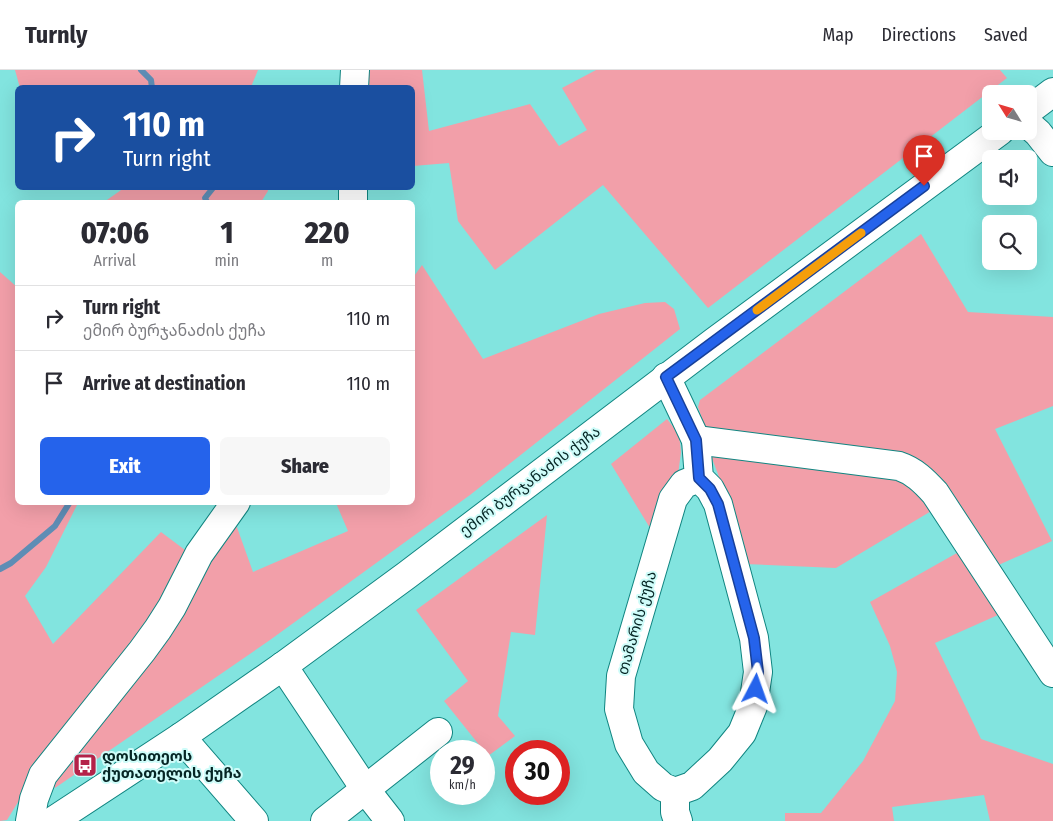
<!DOCTYPE html>
<meta charset="utf-8">
<style>
body{margin:0;font-family:"Fira Sans Condensed","Noto Sans Georgian",sans-serif;background:#f7f7f7;color:#2b2b33;height:100vh;display:flex;flex-direction:column;font-size:19px;white-space:nowrap}
*{box-sizing:border-box;margin:0}
p{font-size:16px;color:#7c7c81}
.icon{flex:none;width:28px;height:28px;fill:none;stroke:currentColor;stroke-width:2;stroke-linecap:round;stroke-linejoin:round}
.map{position:relative;flex:1;overflow:hidden}
.panel{position:absolute;left:15px;top:130px;width:400px;height:305px;display:flex;flex-direction:column;background:#fff;border-radius:8px;box-shadow:0 5px 20px #0002}
.panel>*{flex:none}
.top-card{position:absolute;left:15px;top:15px;width:400px;height:105px;border-radius:8px;box-shadow:0 5px 20px #0002;background:#1a4fa0;color:#fff;overflow:hidden}
.needle{width:32px;rotate:307deg}
.fabs{position:absolute;left:982px;top:15px;display:grid;gap:10px}
.fabs a{display:grid;place-items:center;width:55px;height:55px;border-radius:8px;background:#fff;box-shadow:0 5px 20px #0002;font-size:25px}
.speed{position:absolute;left:430px;top:670px;display:flex;gap:10px;font-size:25px;font-weight:700;text-align:center}
.speed>*{display:grid;place-content:center;width:65px;height:65px;border-radius:50%;background:#fff;box-shadow:0 5px 20px #0002;line-height:1}
.speed small{font-size:12px;font-weight:400}
.speed .limit{border:8px solid #d22;background:#fff;color:#111}
.pin{position:absolute;display:grid;place-items:center;width:42px;height:42px;color:#fff;margin:-51px -21px;border-radius:50% 50% 50% 0;rotate:-45deg;box-shadow:0 0 5px #0007}
.pin .icon{rotate:45deg}
.me{position:absolute;width:55px;margin:-28px;rotate:4deg;stroke-linejoin:round;filter:drop-shadow(0 0 4px #0008)}
.turn{display:flex;align-items:center;gap:18px;height:105px;padding:0 25px;font-size:22px}
.turn .icon{width:65px;height:65px;stroke-width:2.5}
.turn b{display:block;font-size:35px;line-height:42px}
.eta{display:flex;justify-content:space-evenly;align-items:center;height:85px;text-align:center}
.eta b{font-size:30px;font-weight:800;line-height:35px}
.button{display:flex;gap:10px;margin-top:auto;padding:10px 25px}
.button a{flex:1;height:58px;border-radius:8px;background:#2563eb;color:#fff;font-size:20px;font-weight:800;line-height:58px;text-align:center}
.button a+a{background:#f7f7f7;color:#2b2b33}
ul{padding:0;list-style:none}
li{display:flex;align-items:center;gap:15px;height:65px;padding:0 25px;border-top:1px solid #e1e1e2}
li div{flex:1}
li b{display:block;font-size:19px}
li em{font-style:normal}
header{display:flex;align-items:center;gap:30px;box-sizing:border-box;height:70px;padding:0 25px;background:#fff;border-bottom:1px solid #e1e1e2}
header strong{font-size:24px}
nav{display:flex;gap:28px;margin-inline-start:auto;font-size:18px}
.map>svg:first-child{display:block}
.green{fill:#f29fa9}
.lines{fill:none;stroke-linecap:round;stroke-linejoin:round}
.stream{stroke:#5e8db5;stroke-width:6}
.minor-casing{stroke:#108581;stroke-width:30}
.minor{stroke:#fff;stroke-width:28}
.route-casing{stroke:#184099;stroke-width:12}
.route{stroke:#2563eb;stroke-width:9}
.slow{stroke:#f59e0b;stroke-width:9}
.labels{text-anchor:middle;stroke-width:4;stroke-linejoin:round;paint-order:stroke}
.street-label{font-size:15px;fill:#052524;stroke:#cefcf9}
.poi-label{font-size:15px;font-weight:bold;fill:#052524;stroke:#cefcf9;text-anchor:start}
</style>
<header>
<strong>Turnly</strong>
<nav><a>Map</a><a>Directions</a><a>Saved</a></nav>
</header>
<div class="map">
<svg width="1053" height="751" viewBox="0 0 1053 751">
<rect width="100%" height="100%" fill="#82e4df"/>
<!-- green -->
<g class="green">
<polygon points="15,0 258,0 251,17 20,18"/>
<polygon points="362,0 422,0 429,61 530,34 559,76 587,60 562,18 596,0 1000,0 1007,8 708,238 603,115 495,200 458,151 449,93 413,96 412,18 362,18"/>
<polygon points="124,118 267,118 268,121 261,132 104,132"/>
<polygon points="921,164 968,242 1053,247 1053,336 995,359 1052,471 994,497 935,409 706,360 698,337 700,330"/>
<polygon points="422,195 483,289 599,244 645,233 665,232 674,239 680,259 470,425 270,570 55,718 51,712 234,449 253,502 348,461 336,433 412,432 412,209"/>
<polygon points="0,202 17,217 18,432 78,433 46,497 25,526 53,574 161,462 189,483 152,557 31,711 7,750 0,751"/>
<polygon points="667,349 679,364 681,382 678,405 650,458 611,394"/>
<polygon points="711,386 884,399 938,437 836,498 744,494 718,404"/>
<polygon points="547,445 535,565 511,562 498,646 515,666 488,686 444,631 468,611 416,540"/>
<polygon points="964,479 1007,541 935,573 981,669 1053,694 1053,751 990,751 984,725 892,737 894,751 785,751 785,743 821,743 863,691 895,631 897,602 890,576 870,532"/>
</g>
<g class="lines">
<!-- stream -->
<g class="stream">
<polyline points="141,0 151,10 152,18"/>
<polyline points="207,132 205,128 213,118"/>
<polyline points="0,499 11,493 55,456 70,432"/>
</g>
<!-- minor casing -->
<g class="minor-casing">
<g id="minor">
<polyline points="354,18 355,0"/>
<polyline points="1029,40 1053,22"/>
<polyline points="1029,55 1038,63 1053,82"/>
<polyline points="353,118 353,132"/>
<polyline points="666,307 696,370 699,408 710,419 718,434 754,568 758,602 753,636 742,663 720,690 692,716 675,722 663,717 646,702 629,674 619,639 621,606 673,429 684,414 699,408"/>
<path d="M696,370L899,396C914,401 924,411 935,423L1053,603"/>
<polyline points="283,596 365,719 390,751"/>
<polyline points="181,667 254,751"/>
<polyline points="675,722 675,742 678,751"/>
<polyline points="30,751 34,729 43,705 142,581 158,559 172,537 199,484 236,432"/>
<polyline points="53,751 181,667 283,596 407,505 714,272 1000,61"/>
<polyline points="325,751 438,662"/>
</g>
</g>
<!-- minor -->
<use href="#minor" class="minor"/>
</g>
<g class="lines">
<!-- route casing -->
<g class="route-casing">
<polyline id="route" points="756,619 758,602 754,568 718,434 710,419 699,408 696,370 666,307 924,116"/>
</g>
<!-- route -->
<use href="#route" class="route"/>
<!-- slow -->
<polyline class="slow" points="757,240 861,163"/>
</g>
<!-- icons -->
<defs>
<g id="bus-square" transform="scale(1.25)"><rect x="-9" y="-9" width="18" height="18" rx="4" fill="#b42249" stroke="#cefcf9"/><path d="M-5-6H5V4H4V6H2V4H-2V6H-4V4H-5ZM-3.5-4V0h7V-4ZM-3.5 1.2v1.5H-2V1.2ZM2 1.2v1.5H3.5V1.2Z" fill="#fff"/></g>
</defs>
<g fill-rule="evenodd">
<use href="#bus-square" x="85" y="695"/>
</g>
<g class="labels">
<!-- street labels -->
<g class="street-label">
<text transform="translate(530 411) rotate(-37)" y="5">ემირ ბურჯანაძის ქუჩა</text>
<text transform="translate(637 553) rotate(-74)" y="5">თამარის ქუჩა</text>
</g>
<!-- poi labels -->
<g class="poi-label">
<text x="102" y="691">დოსითეოს<tspan x="102" dy="17">ქუთათელის ქუჩა</tspan></text>
</g>
</g>
</svg>
<div class="fabs">
<a><svg class="needle" viewBox="-14 -14 28 28"><path d="M0-13l5 13h-10z" fill="#e53935"/><path d="M0 13l5-13h-10z" fill="#7c7c81"/></svg></a>
<a><svg class="icon" aria-label="sound" viewBox="0 0 24 24"><path d="M4 9h4l5-4v14l-5-4H4zM17 9q2 3 0 6"/></svg></a>
<a><svg class="icon" aria-label="search" viewBox="0 0 24 24"><circle cx="10" cy="10" r="6"/><path d="M15 15l6 6"/></svg></a>
</div>
<div class="speed"><div>29<small>km/h</small></div><div class="limit">30</div></div>
<div class="pin" style="left:924px;top:116px;background:#d93025"><svg class="icon" aria-label="arrive" viewBox="0 0 24 24"><path d="M6 21V4h12l-3 4 3 4H6"/></svg></div>
<svg class="me" style="left:756px;top:619px" viewBox="-20 -20 40 40"><path d="M0-17L14 15 0 8-14 15z" fill="#2563eb" stroke="#fff" stroke-width="4"/></svg>
<div class="top-card">
<div class="turn"><svg class="icon" aria-label="right" viewBox="0 0 24 24"><path d="M7 20v-9h11M14 6l5 5-5 5"/></svg><div><b>110 m</b>Turn right</div></div>
</div>
<section class="panel">
<div class="eta">
<div><b>07:06</b><p>Arrival</p></div>
<div><b>1</b><p>min</p></div>
<div><b>220</b><p>m</p></div>
</div>
<ul>
<li><svg class="icon" aria-label="right" viewBox="0 0 24 24"><path d="M7 20v-9h11M14 6l5 5-5 5"/></svg><div><b>Turn right</b><p>ემირ ბურჯანაძის ქუჩა</p></div><em>110 m</em></li>
<li><svg class="icon" aria-label="arrive" viewBox="0 0 24 24"><path d="M6 21V4h12l-3 4 3 4H6"/></svg><div><b>Arrive at destination</b></div><em>110 m</em></li>
</ul>
<div class="button"><a>Exit</a><a>Share</a></div>
</section>
</div>
